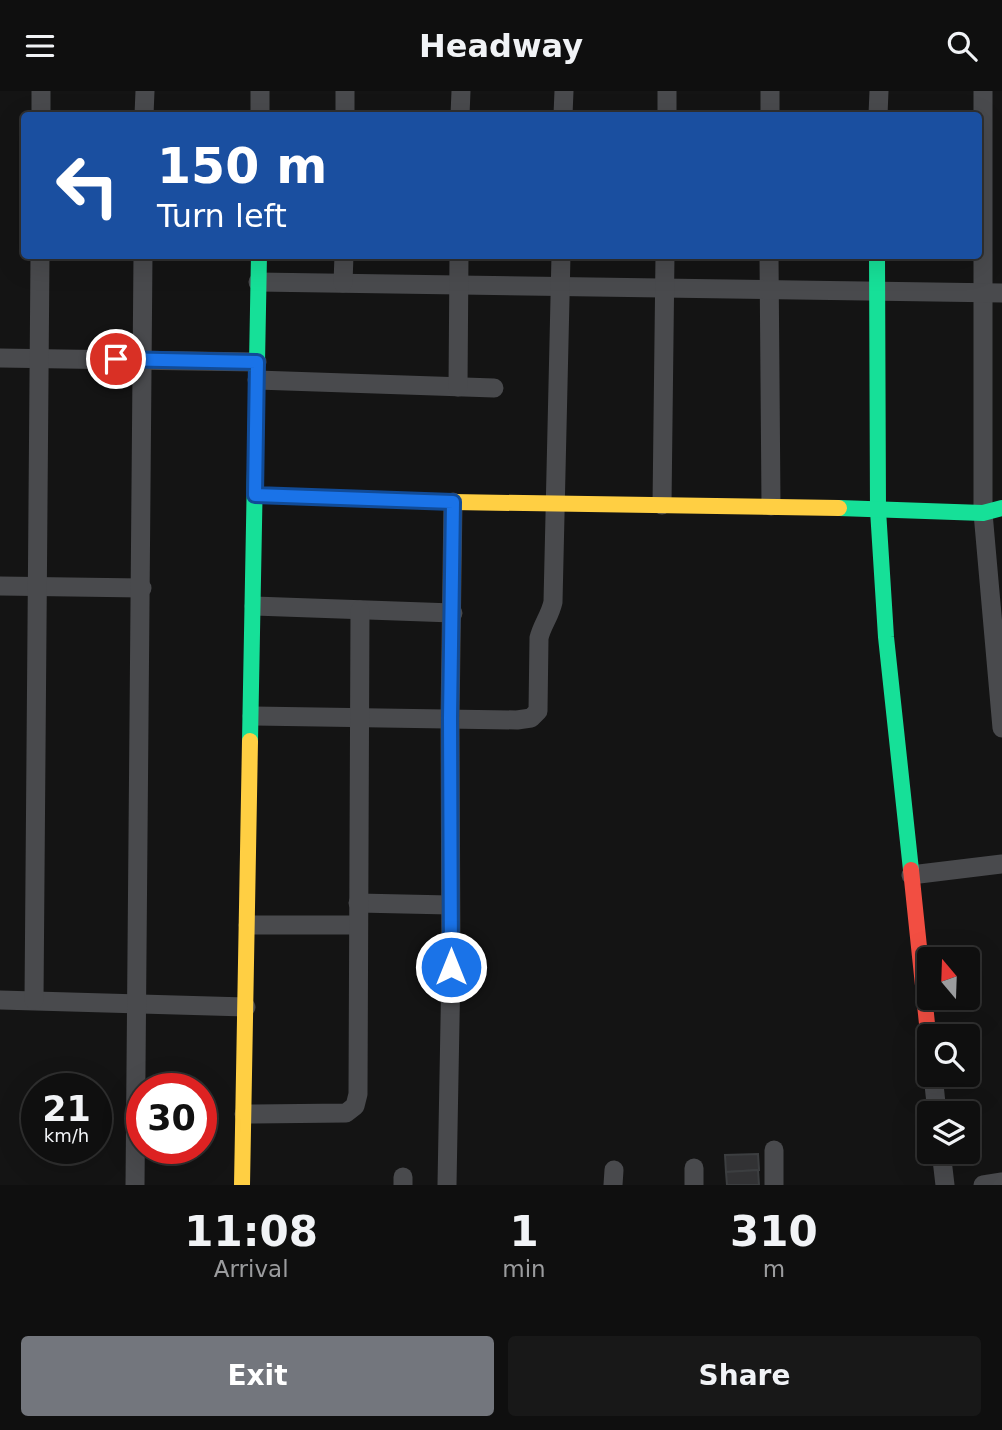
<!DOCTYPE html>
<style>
body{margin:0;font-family:"DejaVu Sans",sans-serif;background:#181818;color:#f1f3f6;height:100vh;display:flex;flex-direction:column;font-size:26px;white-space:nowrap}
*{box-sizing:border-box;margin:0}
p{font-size:23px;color:#9b9c9e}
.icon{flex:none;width:38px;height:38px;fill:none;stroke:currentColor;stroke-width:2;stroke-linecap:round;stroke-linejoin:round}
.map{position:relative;height:1094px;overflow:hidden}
.panel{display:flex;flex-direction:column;background:#0f0f0f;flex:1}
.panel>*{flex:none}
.banner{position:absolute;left:21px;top:21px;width:961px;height:147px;border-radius:7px;box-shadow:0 7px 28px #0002,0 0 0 2px #2f2f2f;background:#1a4fa0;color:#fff;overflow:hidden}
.needle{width:46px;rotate:341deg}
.buttons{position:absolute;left:917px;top:856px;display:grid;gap:14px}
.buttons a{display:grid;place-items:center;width:63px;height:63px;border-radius:7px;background:#0f0f0f;box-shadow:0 7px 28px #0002,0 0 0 2px #2f2f2f;font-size:35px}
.speed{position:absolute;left:21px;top:982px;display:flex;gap:14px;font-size:35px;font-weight:700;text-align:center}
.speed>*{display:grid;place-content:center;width:91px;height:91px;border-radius:50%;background:#0f0f0f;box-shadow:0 7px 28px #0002,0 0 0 2px #2f2f2f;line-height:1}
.speed small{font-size:18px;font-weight:400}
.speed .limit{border:10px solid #d22;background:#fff;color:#111}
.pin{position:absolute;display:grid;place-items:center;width:60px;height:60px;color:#fff;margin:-30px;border:4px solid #fff;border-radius:50%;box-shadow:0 2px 7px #0007}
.me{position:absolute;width:77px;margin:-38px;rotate:0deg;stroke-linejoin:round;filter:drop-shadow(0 0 5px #0008)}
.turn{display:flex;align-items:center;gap:24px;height:147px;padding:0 21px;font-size:32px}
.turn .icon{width:91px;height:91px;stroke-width:2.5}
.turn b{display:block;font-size:49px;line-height:60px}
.eta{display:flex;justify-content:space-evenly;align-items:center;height:119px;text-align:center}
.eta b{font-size:42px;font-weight:600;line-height:49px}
.button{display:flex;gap:14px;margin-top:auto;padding:14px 21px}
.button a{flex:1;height:80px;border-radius:7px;background:#73767d;color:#fff;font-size:28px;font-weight:600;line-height:80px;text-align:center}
.button a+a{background:#181818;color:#f1f3f6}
header{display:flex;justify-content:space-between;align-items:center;height:91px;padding:0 21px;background:#0f0f0f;font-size:32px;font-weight:600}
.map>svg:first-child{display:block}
.building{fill:#323234;stroke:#3c3e40;stroke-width:2}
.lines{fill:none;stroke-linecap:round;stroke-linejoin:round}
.street{stroke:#494a4d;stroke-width:19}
.fast{stroke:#16e098;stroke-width:16}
.slow{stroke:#ffcf43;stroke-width:16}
.jam{stroke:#f24e42;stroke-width:16}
.route-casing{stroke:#114b97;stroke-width:18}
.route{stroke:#1a73e8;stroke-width:12}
</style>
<header><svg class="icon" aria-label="menu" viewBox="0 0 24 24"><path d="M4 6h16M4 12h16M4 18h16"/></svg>Headway<svg class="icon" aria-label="search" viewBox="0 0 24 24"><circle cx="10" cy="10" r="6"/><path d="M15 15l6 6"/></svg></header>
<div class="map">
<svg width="1002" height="1094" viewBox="0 0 1002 1094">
<rect width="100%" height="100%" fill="#141414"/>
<!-- building -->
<g class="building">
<polygon points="758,1063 759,1079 726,1081 725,1064"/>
<polygon points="758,1079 759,1094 727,1094 726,1081"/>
</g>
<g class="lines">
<!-- street -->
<g class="street">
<polyline points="983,0 983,422 1002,637"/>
<polyline points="41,24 41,0"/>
<polyline points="144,24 145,0"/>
<polyline points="260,24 260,0"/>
<polyline points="345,24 345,0"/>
<polyline points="460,24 461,0"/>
<polyline points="563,24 564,0"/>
<polyline points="667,24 667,0"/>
<polyline points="770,24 770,0"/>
<polyline points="878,24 879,0"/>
<polyline points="769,164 771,415"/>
<polyline points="258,191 1002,202"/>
<polyline points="343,192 344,164"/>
<polyline points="0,267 257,271"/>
<polyline points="257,289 494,297"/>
<polyline points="458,296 459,164"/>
<polyline points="662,414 665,164"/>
<polyline points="0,495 142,497"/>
<polyline points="254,515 453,522"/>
<path d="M252,625L517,629L531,627L538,620L539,547C542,534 550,525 553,511L561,164"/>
<polyline points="911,784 1002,773"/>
<polyline points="358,812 450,814"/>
<polyline points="248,834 358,834"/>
<polyline points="0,909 246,916"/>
<polyline points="34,909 40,164"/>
<polyline points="933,984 937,1022"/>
<polyline points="244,1023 346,1022 355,1015 358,1003 360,519"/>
<polyline points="941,1060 945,1094"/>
<polyline points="135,1094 143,164"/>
<polyline points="403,1094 403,1086"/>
<polyline points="447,1094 451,876 450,627 453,411"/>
<polyline points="613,1094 614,1079"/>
<polyline points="694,1094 694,1077"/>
<polyline points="774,1094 774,1059"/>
<polyline points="983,1094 1002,1091"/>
</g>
<!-- fast -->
<g class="fast">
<polyline points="877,164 878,419 886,546 911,779"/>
<polyline points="839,417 983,422 1002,417"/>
<polyline points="250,650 259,164"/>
</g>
<!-- slow -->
<g class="slow">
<polyline points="255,404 453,411 839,417"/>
<polyline points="242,1094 250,650"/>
</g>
<!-- jam -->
<polyline class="jam" points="911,779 929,952"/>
</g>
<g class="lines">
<!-- route casing -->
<g class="route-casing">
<polyline id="route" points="116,268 257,271 255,404 453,411 450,627 451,876"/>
</g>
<!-- route -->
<use href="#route" class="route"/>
</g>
</svg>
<div class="buttons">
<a><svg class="needle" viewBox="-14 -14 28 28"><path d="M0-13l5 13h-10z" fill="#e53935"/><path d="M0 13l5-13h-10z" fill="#9b9c9e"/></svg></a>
<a><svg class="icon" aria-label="search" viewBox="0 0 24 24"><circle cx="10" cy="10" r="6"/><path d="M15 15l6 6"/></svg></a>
<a><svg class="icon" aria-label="layers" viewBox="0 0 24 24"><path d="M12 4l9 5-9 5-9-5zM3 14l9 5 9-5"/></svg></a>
</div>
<div class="speed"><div>21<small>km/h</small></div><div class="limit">30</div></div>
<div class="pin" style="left:116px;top:268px;background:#d93025"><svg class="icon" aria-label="arrive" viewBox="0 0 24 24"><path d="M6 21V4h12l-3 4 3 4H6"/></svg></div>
<svg class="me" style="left:451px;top:876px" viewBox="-20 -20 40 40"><circle r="17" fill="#1a73e8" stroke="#fff" stroke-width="3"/><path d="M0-11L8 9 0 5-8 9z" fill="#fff"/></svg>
<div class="banner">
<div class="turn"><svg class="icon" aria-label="left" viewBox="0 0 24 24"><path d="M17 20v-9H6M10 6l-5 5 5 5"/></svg><div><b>150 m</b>Turn left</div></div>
</div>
</div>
<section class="panel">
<div class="eta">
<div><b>11:08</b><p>Arrival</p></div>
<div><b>1</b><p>min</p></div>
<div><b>310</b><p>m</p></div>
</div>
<div class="button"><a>Exit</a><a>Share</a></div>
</section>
